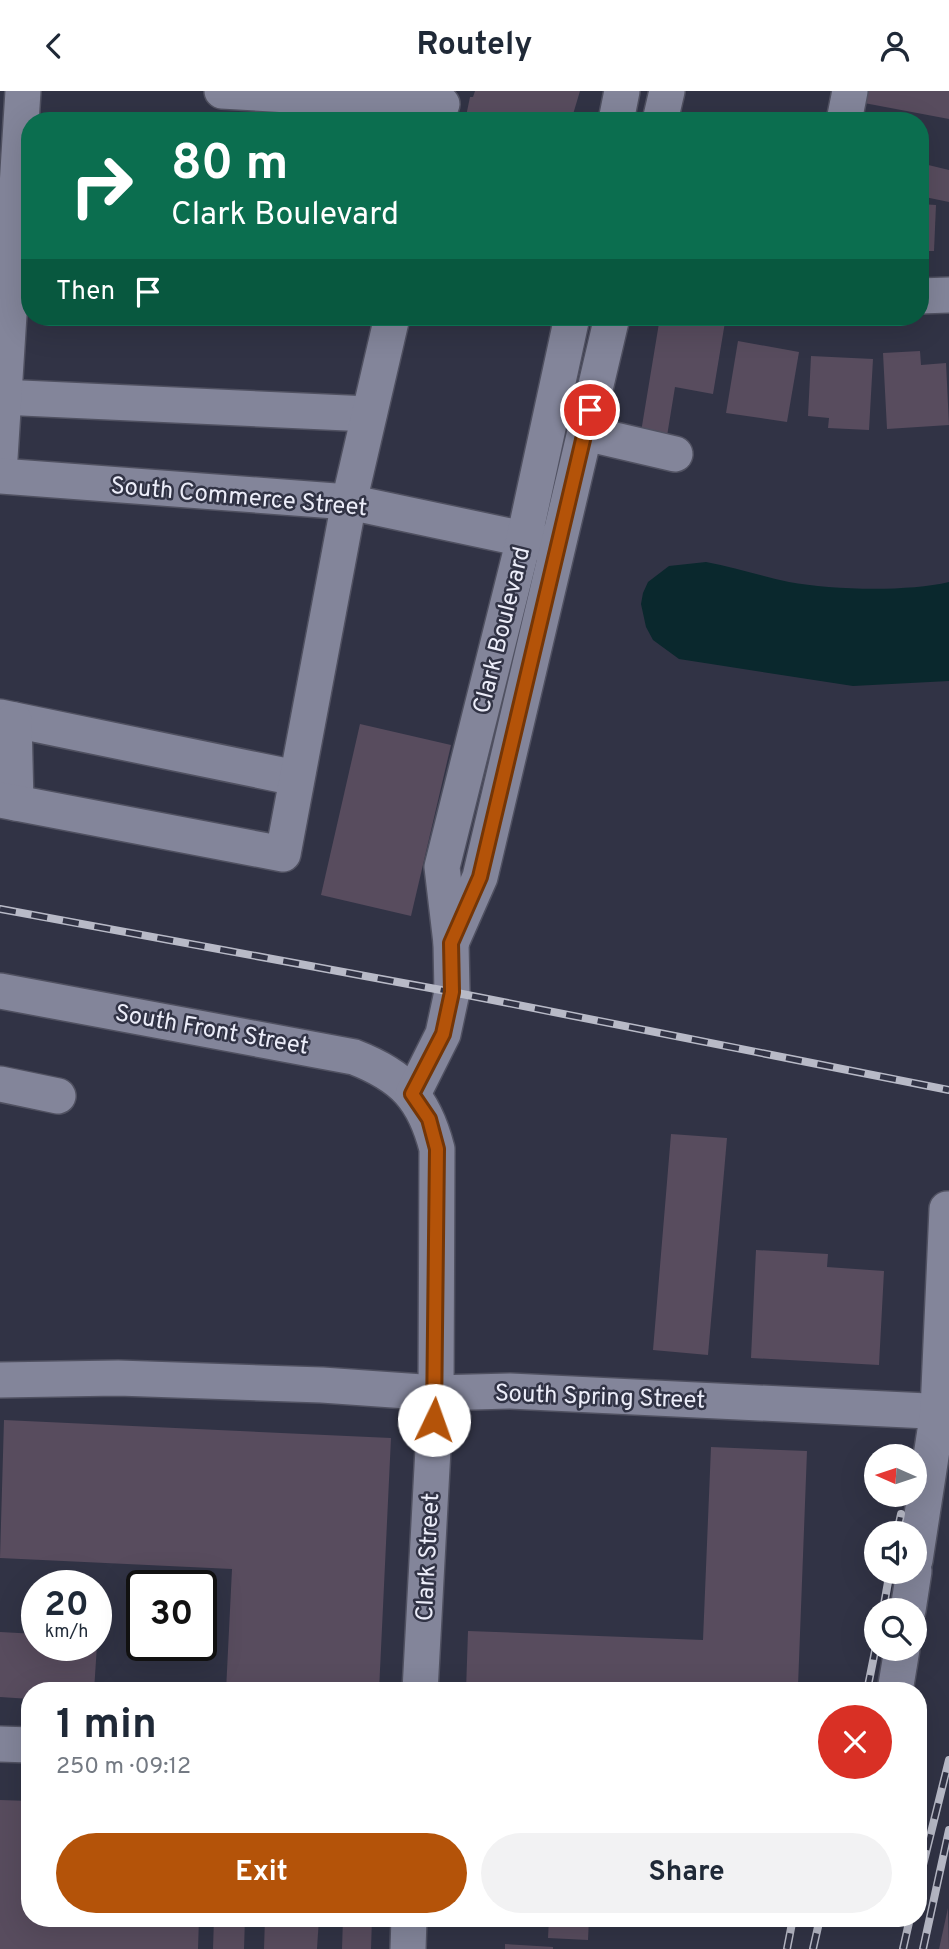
<!DOCTYPE html>
<meta charset="utf-8">
<style>
body{margin:0;font-family:Overpass,sans-serif;background:#f2f2f3;color:#1f2937;height:100vh;display:flex;flex-direction:column;font-size:26px;white-space:nowrap}
*{box-sizing:border-box;margin:0}
p{font-size:23px;color:#747a83}
.icon{flex:none;width:38px;height:38px;fill:none;stroke:currentColor;stroke-width:2;stroke-linecap:round;stroke-linejoin:round}
.map{position:relative;flex:1;overflow:hidden}
.details{position:absolute;left:21px;top:1591px;width:906px;height:245px;display:flex;flex-direction:column;background:#fff;border-radius:28px;box-shadow:0 7px 28px #0002}
.details>*{flex:none}
.top-card{position:absolute;left:21px;top:21px;width:908px;height:214px;border-radius:28px;box-shadow:0 7px 28px #0002;background:#0b6e4f;color:#fff;overflow:hidden}
.needle{width:46px;rotate:273deg}
.fabs{position:absolute;left:864px;top:1353px;display:grid;gap:14px}
.fabs a{display:grid;place-items:center;width:63px;height:63px;border-radius:50%;background:#fff;box-shadow:0 7px 28px #0002;font-size:35px}
.speed{position:absolute;left:21px;top:1479px;display:flex;gap:14px;font-size:35px;font-weight:700;text-align:center}
.speed>*{display:grid;place-content:center;width:91px;height:91px;border-radius:50%;background:#fff;box-shadow:0 7px 28px #0002;line-height:1}
.speed small{font-size:18px;font-weight:400}
.speed .limit{border:4px solid #111;border-radius:10px;background:#fff;color:#111}
.pin{position:absolute;display:grid;place-items:center;width:60px;height:60px;color:#fff;margin:-30px;border:4px solid #fff;border-radius:50%;box-shadow:0 2px 7px #0007}
.me{position:absolute;width:77px;margin:-38px;rotate:3deg;stroke-linejoin:round;filter:drop-shadow(0 0 5px #0008)}
.turn{display:flex;align-items:center;gap:24px;height:147px;padding:0 35px;font-size:32px}
.turn .icon{width:91px;height:91px;stroke-width:2.5}
.turn b{display:block;font-size:49px;line-height:60px}
.then{display:flex;align-items:center;height:66px;padding:0 35px;background:#0003;gap:14px;font-size:26px}
.round{display:grid;place-items:center;flex:none;width:74px;height:74px;border-radius:37px;background:#f2f2f3}
.overview{display:flex;align-items:center;justify-content:space-between;height:119px;padding:0 35px}
h1{font-size:42px;font-weight:700;line-height:52px}
.button{display:flex;gap:14px;margin-top:auto;padding:14px 35px}
.button a{flex:1;height:80px;border-radius:42px;background:#b45309;color:#fff;font-size:28px;font-weight:700;line-height:80px;text-align:center}
.button a+a{background:#f2f2f3;color:#1f2937}
header{display:flex;justify-content:space-between;align-items:center;height:91px;padding:0 35px;background:#fff;font-size:32px;font-weight:700}
.map>svg:first-child{display:block}
.water{fill:#0a282d}
.building{fill:#584c5e}
.lines{fill:none;stroke-linecap:round;stroke-linejoin:round}
.minor-casing{stroke:#505161;stroke-width:38}
.minor{stroke:#83859a;stroke-width:35}
.rail-casing{stroke:#b8bac7;stroke-width:8}
.rail{stroke:#313345;stroke-width:5;stroke-dasharray:16;stroke-linecap:butt}
.route-casing{stroke:#753606;stroke-width:18}
.route{stroke:#b45309;stroke-width:12}
.labels{text-anchor:middle;stroke-width:5;stroke-linejoin:round;paint-order:stroke}
.street-label{font-size:24px;fill:#ecedf9;stroke:#313345}
</style>
<header><svg class="icon" aria-label="back" viewBox="0 0 24 24"><path d="M15 5l-7 7 7 7"/></svg>Routely<svg class="icon" aria-label="person" viewBox="0 0 24 24"><circle cx="12" cy="8" r="4"/><path d="M4 21q1-7 8-7t8 7"/></svg></header>
<div class="map">
<svg width="949" height="1858" viewBox="0 0 949 1858">
<rect width="100%" height="100%" fill="#313345"/>
<!-- water -->
<path class="water" d="M706,471C734,476 761,485 789,491C832,499 907,501 949,491V590L853,595L679,568L653,549L646,536L641,513L643,502L648,491L669,475Z"/>
<!-- building -->
<g class="building">
<polygon points="475,0 580,0 571,30 465,30 470,6 473,6"/>
<polygon points="866,0 949,0 949,28 864,12"/>
<polygon points="920,72 949,79 949,111 920,105"/>
<polygon points="920,113 936,114 934,160 920,160"/>
<polygon points="660,226 694,226 725,231 713,303 675,296 667,345 641,341"/>
<polygon points="738,250 799,261 787,331 726,322"/>
<polygon points="920,260 921,274 946,272 949,334 887,338 883,262"/>
<polygon points="811,265 873,268 869,339 828,337 829,327 808,325"/>
<polygon points="360,633 451,654 411,825 321,804"/>
<polygon points="671,1043 727,1047 708,1264 653,1259"/>
<polygon points="756,1159 828,1163 827,1176 884,1180 879,1274 751,1267"/>
<polygon points="4,1329 391,1347 379,1600 226,1600 232,1478 0,1467"/>
<polygon points="711,1356 807,1360 798,1595 819,1595 819,1600 466,1600 468,1540 703,1549"/>
<polygon points="0,1541 37,1543 37,1554 97,1554 94,1600 30,1600 30,1608 0,1606"/>
<polygon points="0,1709 30,1710 30,1827 199,1827 198,1858 0,1858"/>
<polygon points="948,1817 949,1858 939,1858"/>
<polygon points="214,1827 245,1827 244,1858 213,1858"/>
<polygon points="265,1827 319,1827 317,1858 264,1858"/>
<polygon points="343,1827 372,1827 371,1858 342,1858"/>
<polygon points="549,1827 589,1827 588,1849 548,1847"/>
<polygon points="505,1853 553,1856 553,1858 505,1858"/>
</g>
<g class="lines">
<!-- minor casing -->
<g class="minor-casing">
<g id="minor">
<polyline points="222,0 442,13"/>
<polyline points="616,30 622,0"/>
<polyline points="660,30 667,0"/>
<polyline points="844,30 850,0"/>
<polyline points="920,205 949,204"/>
<polyline points="0,306 369,323"/>
<polyline points="585,342 675,363"/>
<polyline points="0,367 23,0"/>
<polyline points="0,385 349,411 547,453"/>
<polyline points="0,626 296,687"/>
<polyline points="14,629 16,712"/>
<polyline points="0,709 283,763 349,411 392,226"/>
<polyline points="451,852 480,786 612,226"/>
<path d="M0,900L354,966C403,985 424,1007 437,1058L436,1302L420,1600"/>
<polyline points="0,993 58,1005"/>
<polyline points="413,1003 443,943 452,901 451,852 442,776 524,448 572,226"/>
<polyline points="0,1289 118,1287 322,1294 436,1302 510,1300 949,1321"/>
<polyline points="915,1469 938,1320 947,1118"/>
<polyline points="908,1519 914,1480"/>
<polyline points="895,1600 902,1558"/>
<polyline points="0,1653 30,1654"/>
<polyline points="408,1858 409,1827"/>
</g>
</g>
<!-- minor -->
<use href="#minor" class="minor"/>
<!-- rail casing -->
<g class="rail-casing">
<g id="rail">
<polyline points="0,818 452,901 949,999"/>
<polyline points="897,1442 901,1423"/>
<polyline points="883,1519 890,1480"/>
<polyline points="867,1600 877,1550"/>
<polyline points="919,1790 949,1669"/>
<polyline points="787,1858 793,1827"/>
<polyline points="813,1858 820,1827"/>
<polyline points="903,1858 910,1827"/>
<polyline points="923,1858 949,1739"/>
</g>
</g>
<!-- rail -->
<use href="#rail" class="rail"/>
</g>
<g class="lines">
<!-- route casing -->
<g class="route-casing">
<polyline id="route" points="434,1329 437,1058 429,1028 412,1003 443,943 452,901 451,852 480,786 590,319"/>
</g>
<!-- route -->
<use href="#route" class="route"/>
</g>
<g class="labels">
<!-- street labels -->
<g class="street-label">
<text transform="translate(239 405) rotate(5)" y="8">South Commerce Street</text>
<text transform="translate(501 539) rotate(-76)" y="8">Clark Boulevard</text>
<text transform="translate(212 938) rotate(10)" y="8">South Front Street</text>
<text transform="translate(600 1305) rotate(2)" y="8">South Spring Street</text>
<text transform="translate(427 1466) rotate(-87)" y="8">Clark Street</text>
</g>
</g>
</svg>
<div class="fabs">
<a><svg class="needle" viewBox="-14 -14 28 28"><path d="M0-13l5 13h-10z" fill="#e53935"/><path d="M0 13l5-13h-10z" fill="#747a83"/></svg></a>
<a><svg class="icon" aria-label="sound" viewBox="0 0 24 24"><path d="M4 9h4l5-4v14l-5-4H4zM17 9q2 3 0 6"/></svg></a>
<a><svg class="icon" aria-label="search" viewBox="0 0 24 24"><circle cx="10" cy="10" r="6"/><path d="M15 15l6 6"/></svg></a>
</div>
<div class="speed"><div>20<small>km/h</small></div><div class="limit">30</div></div>
<div class="pin" style="left:590px;top:319px;background:#d93025"><svg class="icon" aria-label="arrive" viewBox="0 0 24 24"><path d="M6 21V4h12l-3 4 3 4H6"/></svg></div>
<svg class="me" style="left:434px;top:1329px" viewBox="-20 -20 40 40"><circle r="19" fill="#fff"/><path d="M0-13L10 11 0 6-10 11z" fill="#b45309"/></svg>
<div class="top-card">
<div class="turn"><svg class="icon" aria-label="right" viewBox="0 0 24 24"><path d="M7 20v-9h11M14 6l5 5-5 5"/></svg><div><b>80 m</b>Clark Boulevard</div></div>
<div class="then">Then<svg class="icon" aria-label="arrive" viewBox="0 0 24 24"><path d="M6 21V4h12l-3 4 3 4H6"/></svg></div>
</div>
<section class="details">
<div class="overview"><div><h1>1 min</h1><p>250 m · 09:12</p></div><a class="round" style="background:#d93025;color:#fff"><svg class="icon" aria-label="close" viewBox="0 0 24 24"><path d="M6 6l12 12M18 6L6 18"/></svg></a></div>
<div class="button"><a>Exit</a><a>Share</a></div>
</section>
</div>
